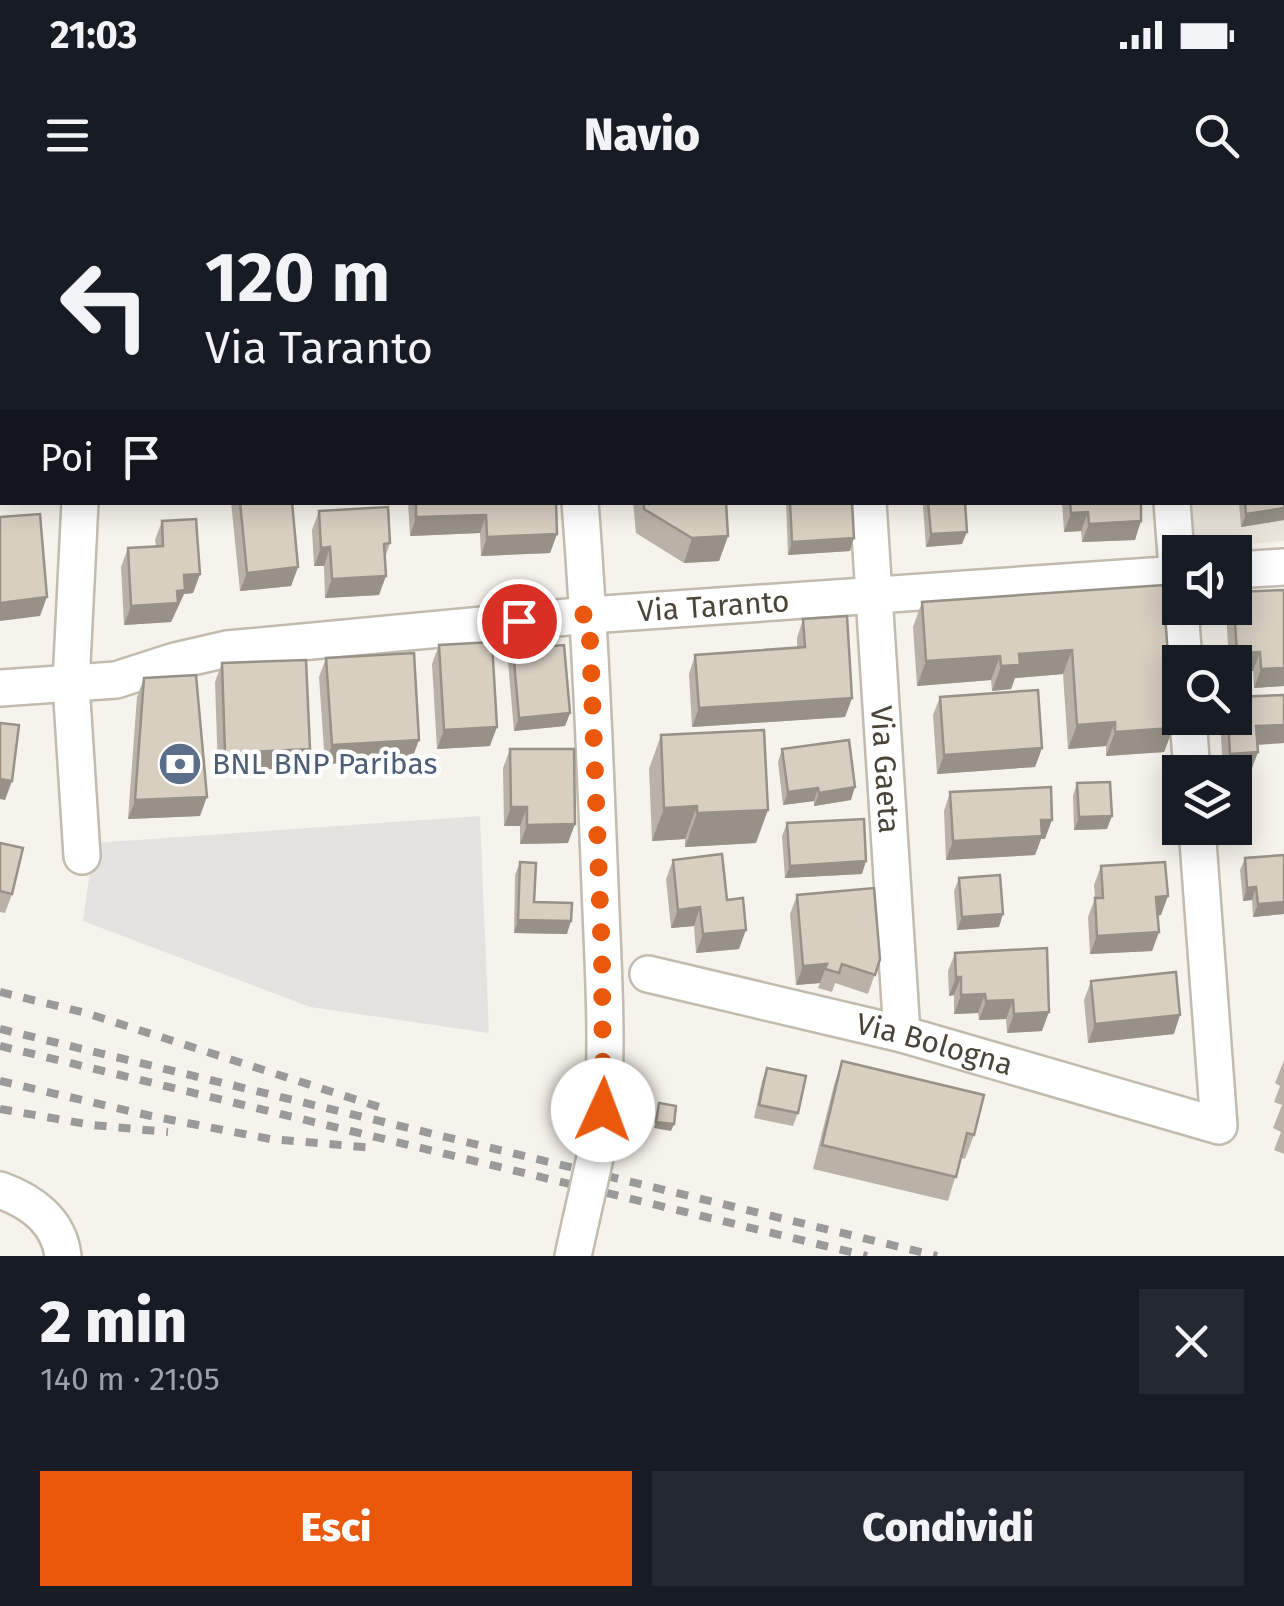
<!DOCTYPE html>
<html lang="it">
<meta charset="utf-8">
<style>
body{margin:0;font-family:"Fira Sans",sans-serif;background:#242831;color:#f1f3f6;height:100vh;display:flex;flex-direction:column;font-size:38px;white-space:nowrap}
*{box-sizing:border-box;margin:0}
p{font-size:32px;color:#9ea1a6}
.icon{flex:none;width:55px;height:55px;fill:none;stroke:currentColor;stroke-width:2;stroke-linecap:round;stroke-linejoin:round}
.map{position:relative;height:1056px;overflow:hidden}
.drawer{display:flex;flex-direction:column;background:#171b24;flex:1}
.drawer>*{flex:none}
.banner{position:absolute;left:0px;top:0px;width:1285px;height:305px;box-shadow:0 5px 25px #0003;background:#171b24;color:#f1f3f6;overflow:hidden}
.buttons{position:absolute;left:1162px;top:335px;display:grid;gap:20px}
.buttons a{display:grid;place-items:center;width:90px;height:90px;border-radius:0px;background:#171b24;box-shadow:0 5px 25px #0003;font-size:50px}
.pin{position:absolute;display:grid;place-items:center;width:85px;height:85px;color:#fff;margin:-42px;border:5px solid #fff;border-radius:50%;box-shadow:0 2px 10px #0007}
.me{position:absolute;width:110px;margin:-55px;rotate:2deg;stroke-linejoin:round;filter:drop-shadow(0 0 8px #0008)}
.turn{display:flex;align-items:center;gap:35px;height:210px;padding:0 40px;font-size:45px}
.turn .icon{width:130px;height:130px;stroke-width:2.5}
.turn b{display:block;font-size:70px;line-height:85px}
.then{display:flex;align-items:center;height:95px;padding:0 40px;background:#0003;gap:20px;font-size:38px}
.round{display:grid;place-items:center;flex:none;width:105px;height:105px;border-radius:0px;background:#242831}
.headline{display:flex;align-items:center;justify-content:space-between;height:170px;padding:0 40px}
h1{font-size:60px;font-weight:800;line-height:75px}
.primary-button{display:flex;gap:20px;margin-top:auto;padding:20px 40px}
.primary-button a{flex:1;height:115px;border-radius:0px;background:#ea580c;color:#fff;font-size:40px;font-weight:800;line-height:115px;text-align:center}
.primary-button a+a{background:#242831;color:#f1f3f6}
.status{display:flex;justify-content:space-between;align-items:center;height:70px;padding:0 50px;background:#171b24;direction:ltr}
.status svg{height:28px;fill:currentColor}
header{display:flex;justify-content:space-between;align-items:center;height:130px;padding:0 40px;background:#171b24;font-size:45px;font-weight:800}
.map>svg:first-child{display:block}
.residential{fill:#eae5da}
.parking{fill:#e5e3e0}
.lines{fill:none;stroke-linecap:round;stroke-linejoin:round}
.minor-casing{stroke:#c2bbae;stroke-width:40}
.minor{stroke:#fff;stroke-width:35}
.rail{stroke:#9a9a9a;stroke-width:8;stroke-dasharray:12 12;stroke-linecap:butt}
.minor-bridge-casing{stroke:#c2bbae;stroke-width:40;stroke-linecap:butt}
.minor-bridge{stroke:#fff;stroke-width:35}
.wall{fill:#bab2a6}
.shaded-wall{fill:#979187}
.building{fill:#d8cfc1;stroke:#979187;stroke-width:2.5}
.route{stroke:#ea580c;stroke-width:18;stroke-dasharray:0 32.4}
.labels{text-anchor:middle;stroke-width:9;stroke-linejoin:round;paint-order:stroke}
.street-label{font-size:30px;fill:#4b4439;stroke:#fff}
.service-label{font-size:30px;fill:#4e5e75;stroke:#fff;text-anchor:start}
</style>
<div class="status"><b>21:03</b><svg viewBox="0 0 49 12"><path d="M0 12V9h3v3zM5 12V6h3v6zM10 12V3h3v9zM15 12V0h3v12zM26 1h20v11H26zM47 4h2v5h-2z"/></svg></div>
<header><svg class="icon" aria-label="menu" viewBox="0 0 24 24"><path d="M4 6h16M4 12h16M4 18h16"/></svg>Navio<svg class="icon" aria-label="search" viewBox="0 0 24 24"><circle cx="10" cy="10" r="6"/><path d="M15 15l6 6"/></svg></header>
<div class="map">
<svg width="1284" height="1056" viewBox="0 0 1284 1056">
<rect width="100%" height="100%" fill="#f6f3ec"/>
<!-- residential -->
<polygon class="residential" points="1165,0 1284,0 1284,341 1182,349 1180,303 1282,302 1282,2"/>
<!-- parking -->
<polygon class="parking" points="480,616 489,833 310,807 83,721 94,643"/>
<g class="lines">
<!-- minor casing -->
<g class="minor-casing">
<g id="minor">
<polyline points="277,0 277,2"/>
<polyline points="556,0 556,2"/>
<polyline points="853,0 854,2"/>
<polyline points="1152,0 1152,2"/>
<polyline points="644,2 653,0"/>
<polyline points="0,40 2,84"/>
<polyline points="0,195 2,195"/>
<polyline points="80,302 71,484 82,656"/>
<path d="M580,302C590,430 595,558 600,686C603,767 609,850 601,931"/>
<path id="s1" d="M868,302L902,834"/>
<polyline points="1172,302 1184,462"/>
<polyline points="1235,370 1284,367"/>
<path id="s2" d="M0,488L116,480L175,461L227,449L589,415L1180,374"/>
<polyline points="1188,518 1192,572"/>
<path id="s3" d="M648,774L902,834L1219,926L1197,628"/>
<path d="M0,990C31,1001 59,1021 63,1056"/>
<polyline points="573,1056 581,1020"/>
</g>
</g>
<!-- minor -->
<use href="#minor" class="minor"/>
<!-- rail -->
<g class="rail">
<polyline points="0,792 86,813 379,907"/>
<polyline points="0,829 937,1056"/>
<polyline points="0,846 867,1056"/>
<polyline points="0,881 151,916 270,939 375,948"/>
<polyline points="0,909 92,925 168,932"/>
</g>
<!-- minor-bridge casing -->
<g class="minor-bridge-casing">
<polyline id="minor-bridge" points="581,1020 601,931"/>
</g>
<!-- minor-bridge -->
<use href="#minor-bridge" class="minor-bridge"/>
</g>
<!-- wall -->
<g class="wall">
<polygon points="395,0 463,0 462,2 396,2"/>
<polygon points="1247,0 1284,0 1284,6 1282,8 1282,2 1251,2"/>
<polygon points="1284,264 1284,320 1241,327 1239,303 1234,302 1282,302"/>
<polygon points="231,302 292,302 298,367 291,386 240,391"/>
<polygon points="408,302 556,302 557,334 550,353 481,356 480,333 410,336"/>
<polygon points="633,302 726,302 728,336 719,361 684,363 636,333"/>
<polygon points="786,302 790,302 850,351 788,355"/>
<polygon points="924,302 965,302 962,344 926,347 923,306"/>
<polygon points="1062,302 1141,302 1135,340 1082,342 1081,331 1064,332"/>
<polygon points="319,311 390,343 385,358 379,395 325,398 324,366 314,366 312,330"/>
<polygon points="162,321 200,374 193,393 184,394 171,422 124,425 121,367 128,348 156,346 155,340"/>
<polygon points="1163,385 1173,528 1164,552 1106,556 1106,546 1068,549 1063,474 1015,478 1011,489 992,491 991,480 917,486 913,427 922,402"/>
<polygon points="1284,390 1284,486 1254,488 1253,471 1235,462 1229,462 1226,411 1228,408 1235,408"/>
<polygon points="803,419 852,498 845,517 692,527 689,474 695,455 797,448 797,438"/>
<polygon points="439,445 490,546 437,549 432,464"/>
<polygon points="513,449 570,513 565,526 514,531 508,462"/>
<polygon points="326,458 412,559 325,564 319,477"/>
<polygon points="222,463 310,549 303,568 218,571 215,482"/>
<polygon points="144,478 200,616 128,619 137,497"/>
<polygon points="940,497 1042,548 1035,567 937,574 933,515"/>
<polygon points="1220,518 1235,518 1284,543 1257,545 1251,571 1223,572"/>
<polygon points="661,535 756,643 685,647 685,639 652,641 649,569"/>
<polygon points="510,549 568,643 520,644 520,626 504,626 503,568"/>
<polygon points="782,549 851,600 814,606 814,601 783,605 778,562"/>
<polygon points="1077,583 1107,629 1074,630 1073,596"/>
<polygon points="950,592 1045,639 1041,639 1035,655 946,660 944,611"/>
<polygon points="787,623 862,674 785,678 782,636"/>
<polygon points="0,643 12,694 5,713 0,712"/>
<polygon points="1284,655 1284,714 1253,717 1252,700 1243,701 1240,670 1245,658"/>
<polygon points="673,660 727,700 739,749 696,753 694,726 671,728 666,679"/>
<polygon points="520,662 534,702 567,734 514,733 515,675"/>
<polygon points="1101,666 1161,715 1158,716 1159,732 1152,751 1090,754 1088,717 1095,698 1094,685"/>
<polygon points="959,678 999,727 957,730 954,691"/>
<polygon points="797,695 880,759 868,794 835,783 832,792 818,788 820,783 796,785 790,714"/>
<polygon points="1047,748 1042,831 1007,833 1006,819 979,820 978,813 954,814 954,795 949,796 948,771 955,753"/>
<polygon points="1091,781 1174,834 1088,843 1084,800"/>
<polygon points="1284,860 1284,954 1274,950 1281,932 1273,928 1282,905 1274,902 1280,886 1275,883"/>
<polygon points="842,861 974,935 965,959 961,958 948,1001 813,969 834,885"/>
<polygon points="767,868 798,913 793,926 754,918 762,881"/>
</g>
<!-- shaded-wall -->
<g class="shaded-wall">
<polygon points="118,0 140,0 139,2 89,2"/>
<polygon points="230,0 260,0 259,2 188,2"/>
<polygon points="417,0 463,0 462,2 416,2"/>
<polygon points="490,0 527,0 516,2 489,2"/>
<polygon points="2,263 2,282 0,282 0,264"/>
<polygon points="1284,308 1284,320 1241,327 1246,314"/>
<polygon points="1088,312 1081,331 1064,332 1071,313"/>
<polygon points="486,315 480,333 410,336 416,317"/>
<polygon points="1141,321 1135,340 1082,342 1089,324"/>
<polygon points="967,332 962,344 926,347 931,334"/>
<polygon points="557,334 550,353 481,356 487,337"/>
<polygon points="728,336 719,361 684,363 692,338"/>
<polygon points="854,338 850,351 788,355 792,342"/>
<polygon points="330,347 324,366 314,366 321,348"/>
<polygon points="298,367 291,386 240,391 247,373"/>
<polygon points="200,374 193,393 184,394 171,422 124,425 131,406 184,375"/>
<polygon points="386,376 379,395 325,398 332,379"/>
<polygon points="47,397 40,416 0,421 0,403"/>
<polygon points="1072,450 1063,474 1015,478 1011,489 992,491 1001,466 1019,454"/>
<polygon points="1260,452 1253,471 1235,471 1235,462 1233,462 1237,453"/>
<polygon points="1000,456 991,480 917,486 926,461"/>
<polygon points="1284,468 1284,486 1254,488 1261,469"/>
<polygon points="852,498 845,517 692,527 699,508"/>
<polygon points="570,513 565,526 514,531 519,518"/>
<polygon points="1115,522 1106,546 1068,549 1077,525"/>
<polygon points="1284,525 1284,543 1249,545 1256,526"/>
<polygon points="497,527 490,546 437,549 444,530"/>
<polygon points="1173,528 1164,552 1106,556 1115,532"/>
<polygon points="419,540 412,559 325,564 332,545"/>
<polygon points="1042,548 1035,567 937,574 944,555"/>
<polygon points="310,549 303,568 218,571 225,553"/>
<polygon points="1258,552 1251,571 1223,572 1230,554"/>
<polygon points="0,579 12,581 5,600 0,599"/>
<polygon points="855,587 851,600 814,606 819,593"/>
<polygon points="818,588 814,601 783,605 788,592"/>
<polygon points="207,597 200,616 128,619 135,600"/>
<polygon points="697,606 685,639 652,641 664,608"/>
<polygon points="511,607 527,607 520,626 504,626"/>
<polygon points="768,610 756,643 685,647 697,613"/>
<polygon points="1112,616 1107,629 1074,630 1079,617"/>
<polygon points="1041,620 1052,620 1045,639 1041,639 1035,655 946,660 953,641"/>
<polygon points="575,624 568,643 520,644 527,625"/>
<polygon points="866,661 862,674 785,678 790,666"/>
<polygon points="1256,687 1252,700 1243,701 1247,688"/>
<polygon points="1168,696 1161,715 1150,716 1156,697"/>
<polygon points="1284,702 1284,714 1253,717 1258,704"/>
<polygon points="700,707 694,726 671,728 678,710"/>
<polygon points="1003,714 999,727 957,730 962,717"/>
<polygon points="518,720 571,721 567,734 514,733"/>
<polygon points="746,730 739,749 696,753 703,734"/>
<polygon points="1159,732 1152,751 1090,754 1097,736"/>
<polygon points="827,764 820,783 796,785 803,766"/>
<polygon points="956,777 961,777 954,795 949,796"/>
<polygon points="985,794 978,813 954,814 961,795"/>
<polygon points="1013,800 1006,819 979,820 986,801"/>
<polygon points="1049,812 1042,831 1007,833 1014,814"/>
<polygon points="1180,815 1174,834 1088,843 1095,824"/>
<polygon points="656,922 674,924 671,931 654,928"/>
</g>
<!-- building -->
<g class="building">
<polygon points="49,0 118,0 89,2 49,2"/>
<polygon points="181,0 230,0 188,2 181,2"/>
<rect x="322" y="0" width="50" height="2"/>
<rect x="708" y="0" width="120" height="2"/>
<rect x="891" y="0" width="47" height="2"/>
<rect x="1282" y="159" width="2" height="36"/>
<polygon points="0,207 2,207 2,263 0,264"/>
<polygon points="1282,264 1284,264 1284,308 1246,314 1245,302 1282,302"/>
<polygon points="240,302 292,302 298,367 247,373"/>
<polygon points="416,302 556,302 557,334 487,337 486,315 416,317"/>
<polygon points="644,302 726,302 728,336 692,338 644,309"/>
<polygon points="790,302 852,302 854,338 792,342"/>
<polygon points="928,302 965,302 967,332 931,334"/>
<polygon points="1070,302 1141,302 1141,321 1089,324 1088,312 1071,313"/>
<polygon points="388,307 390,343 384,344 386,376 332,379 330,347 321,348 319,311"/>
<polygon points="40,314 47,397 0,403 0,317"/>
<polygon points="196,319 200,374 184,375 185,390 177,391 178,403 131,406 128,348 163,346 162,321"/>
<polygon points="1163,385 1173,528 1115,532 1115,522 1077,525 1072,450 1019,454 1020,465 1001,466 1000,456 926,461 922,402"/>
<polygon points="1284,390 1284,468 1261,469 1260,452 1237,453 1234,408 1235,392"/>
<polygon points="847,416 852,498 699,508 695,455 805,447 803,419"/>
<polygon points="492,442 497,527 444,530 439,445"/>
<polygon points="564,445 570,513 519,518 513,449"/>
<polygon points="414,453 419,540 332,545 326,458"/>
<polygon points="306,460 310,549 225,553 222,463"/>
<polygon points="196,475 207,597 135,600 144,478"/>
<polygon points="1038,490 1042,548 944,555 940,497"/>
<polygon points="1284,495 1284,525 1256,526 1258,552 1230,554 1228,518 1235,518 1235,497"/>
<polygon points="0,523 19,525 12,581 0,579"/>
<polygon points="764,530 768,610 697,613 697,606 664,608 661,535"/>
<polygon points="849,540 855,587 819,593 818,588 788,592 782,549"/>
<polygon points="510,549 574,549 575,624 527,625 527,607 511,607"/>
<polygon points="1110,582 1112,616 1079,617 1077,583"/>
<polygon points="1051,587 1052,620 1041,620 1042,636 953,641 950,592"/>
<polygon points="864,619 866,661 790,666 787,623"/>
<polygon points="0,643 23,648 12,694 0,691"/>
<polygon points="722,654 727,700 743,698 746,730 703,734 700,707 678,710 673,660"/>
<polygon points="1284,655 1284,702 1258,704 1256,687 1247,688 1245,658"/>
<polygon points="520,662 536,663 534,702 572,703 571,721 518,720"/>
<polygon points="1165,662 1168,696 1156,697 1159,732 1097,736 1095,698 1103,698 1101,666"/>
<polygon points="1000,675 1003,714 962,717 959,678"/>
<polygon points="874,688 880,759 875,775 842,764 839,773 825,769 827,764 803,766 797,695"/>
<polygon points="1047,748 1049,812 1014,814 1013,800 986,801 985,794 961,795 961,777 956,777 955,753"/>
<polygon points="1176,772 1180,815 1095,824 1091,781"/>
<polygon points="842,861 984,895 974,935 967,933 956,977 822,945"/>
<polygon points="767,868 806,876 798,913 759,905"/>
<polygon points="659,903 676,906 674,924 656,922"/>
</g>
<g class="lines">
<!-- route -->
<polyline class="route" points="519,421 589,414 602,758 603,910"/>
</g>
<!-- icons -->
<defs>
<g id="bank-disc" transform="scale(2.25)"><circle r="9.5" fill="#5c6f8a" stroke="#fff"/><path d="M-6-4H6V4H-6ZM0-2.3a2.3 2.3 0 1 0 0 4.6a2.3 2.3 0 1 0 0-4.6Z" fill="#fff"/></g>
</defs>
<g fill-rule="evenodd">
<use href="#bank-disc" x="180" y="564"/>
</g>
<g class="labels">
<!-- street labels -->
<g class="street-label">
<text dy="10" stroke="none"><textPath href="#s2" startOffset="720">Via Taranto</textPath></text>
<text dy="10" stroke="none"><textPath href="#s1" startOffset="268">Via Gaeta</textPath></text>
<text dy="10" stroke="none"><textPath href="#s3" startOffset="295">Via Bologna</textPath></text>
</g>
<!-- service labels -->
<g class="service-label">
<text x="212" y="574">BNL BNP Paribas</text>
</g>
</g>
</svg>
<div class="buttons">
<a><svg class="icon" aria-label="sound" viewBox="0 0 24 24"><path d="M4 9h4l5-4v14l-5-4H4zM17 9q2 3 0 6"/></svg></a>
<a><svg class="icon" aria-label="search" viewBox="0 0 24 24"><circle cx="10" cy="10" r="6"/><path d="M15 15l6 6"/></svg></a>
<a><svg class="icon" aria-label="layers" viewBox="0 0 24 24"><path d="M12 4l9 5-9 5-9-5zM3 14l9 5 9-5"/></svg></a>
</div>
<div class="pin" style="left:519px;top:421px;background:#d93025"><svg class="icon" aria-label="arrive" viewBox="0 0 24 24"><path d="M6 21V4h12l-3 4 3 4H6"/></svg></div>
<svg class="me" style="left:603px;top:910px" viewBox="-20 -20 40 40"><circle r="19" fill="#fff"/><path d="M0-13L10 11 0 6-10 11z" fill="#ea580c"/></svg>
<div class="banner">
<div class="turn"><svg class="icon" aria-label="left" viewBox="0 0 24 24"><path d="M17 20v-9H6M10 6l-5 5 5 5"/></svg><div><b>120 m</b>Via Taranto</div></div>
<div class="then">Poi<svg class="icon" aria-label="arrive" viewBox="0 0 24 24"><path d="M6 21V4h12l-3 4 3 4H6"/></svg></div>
</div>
</div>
<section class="drawer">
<div class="headline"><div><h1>2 min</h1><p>140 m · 21:05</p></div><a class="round"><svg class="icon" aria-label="close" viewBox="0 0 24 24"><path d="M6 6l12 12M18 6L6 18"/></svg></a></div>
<div class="primary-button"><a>Esci</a><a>Condividi</a></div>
</section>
